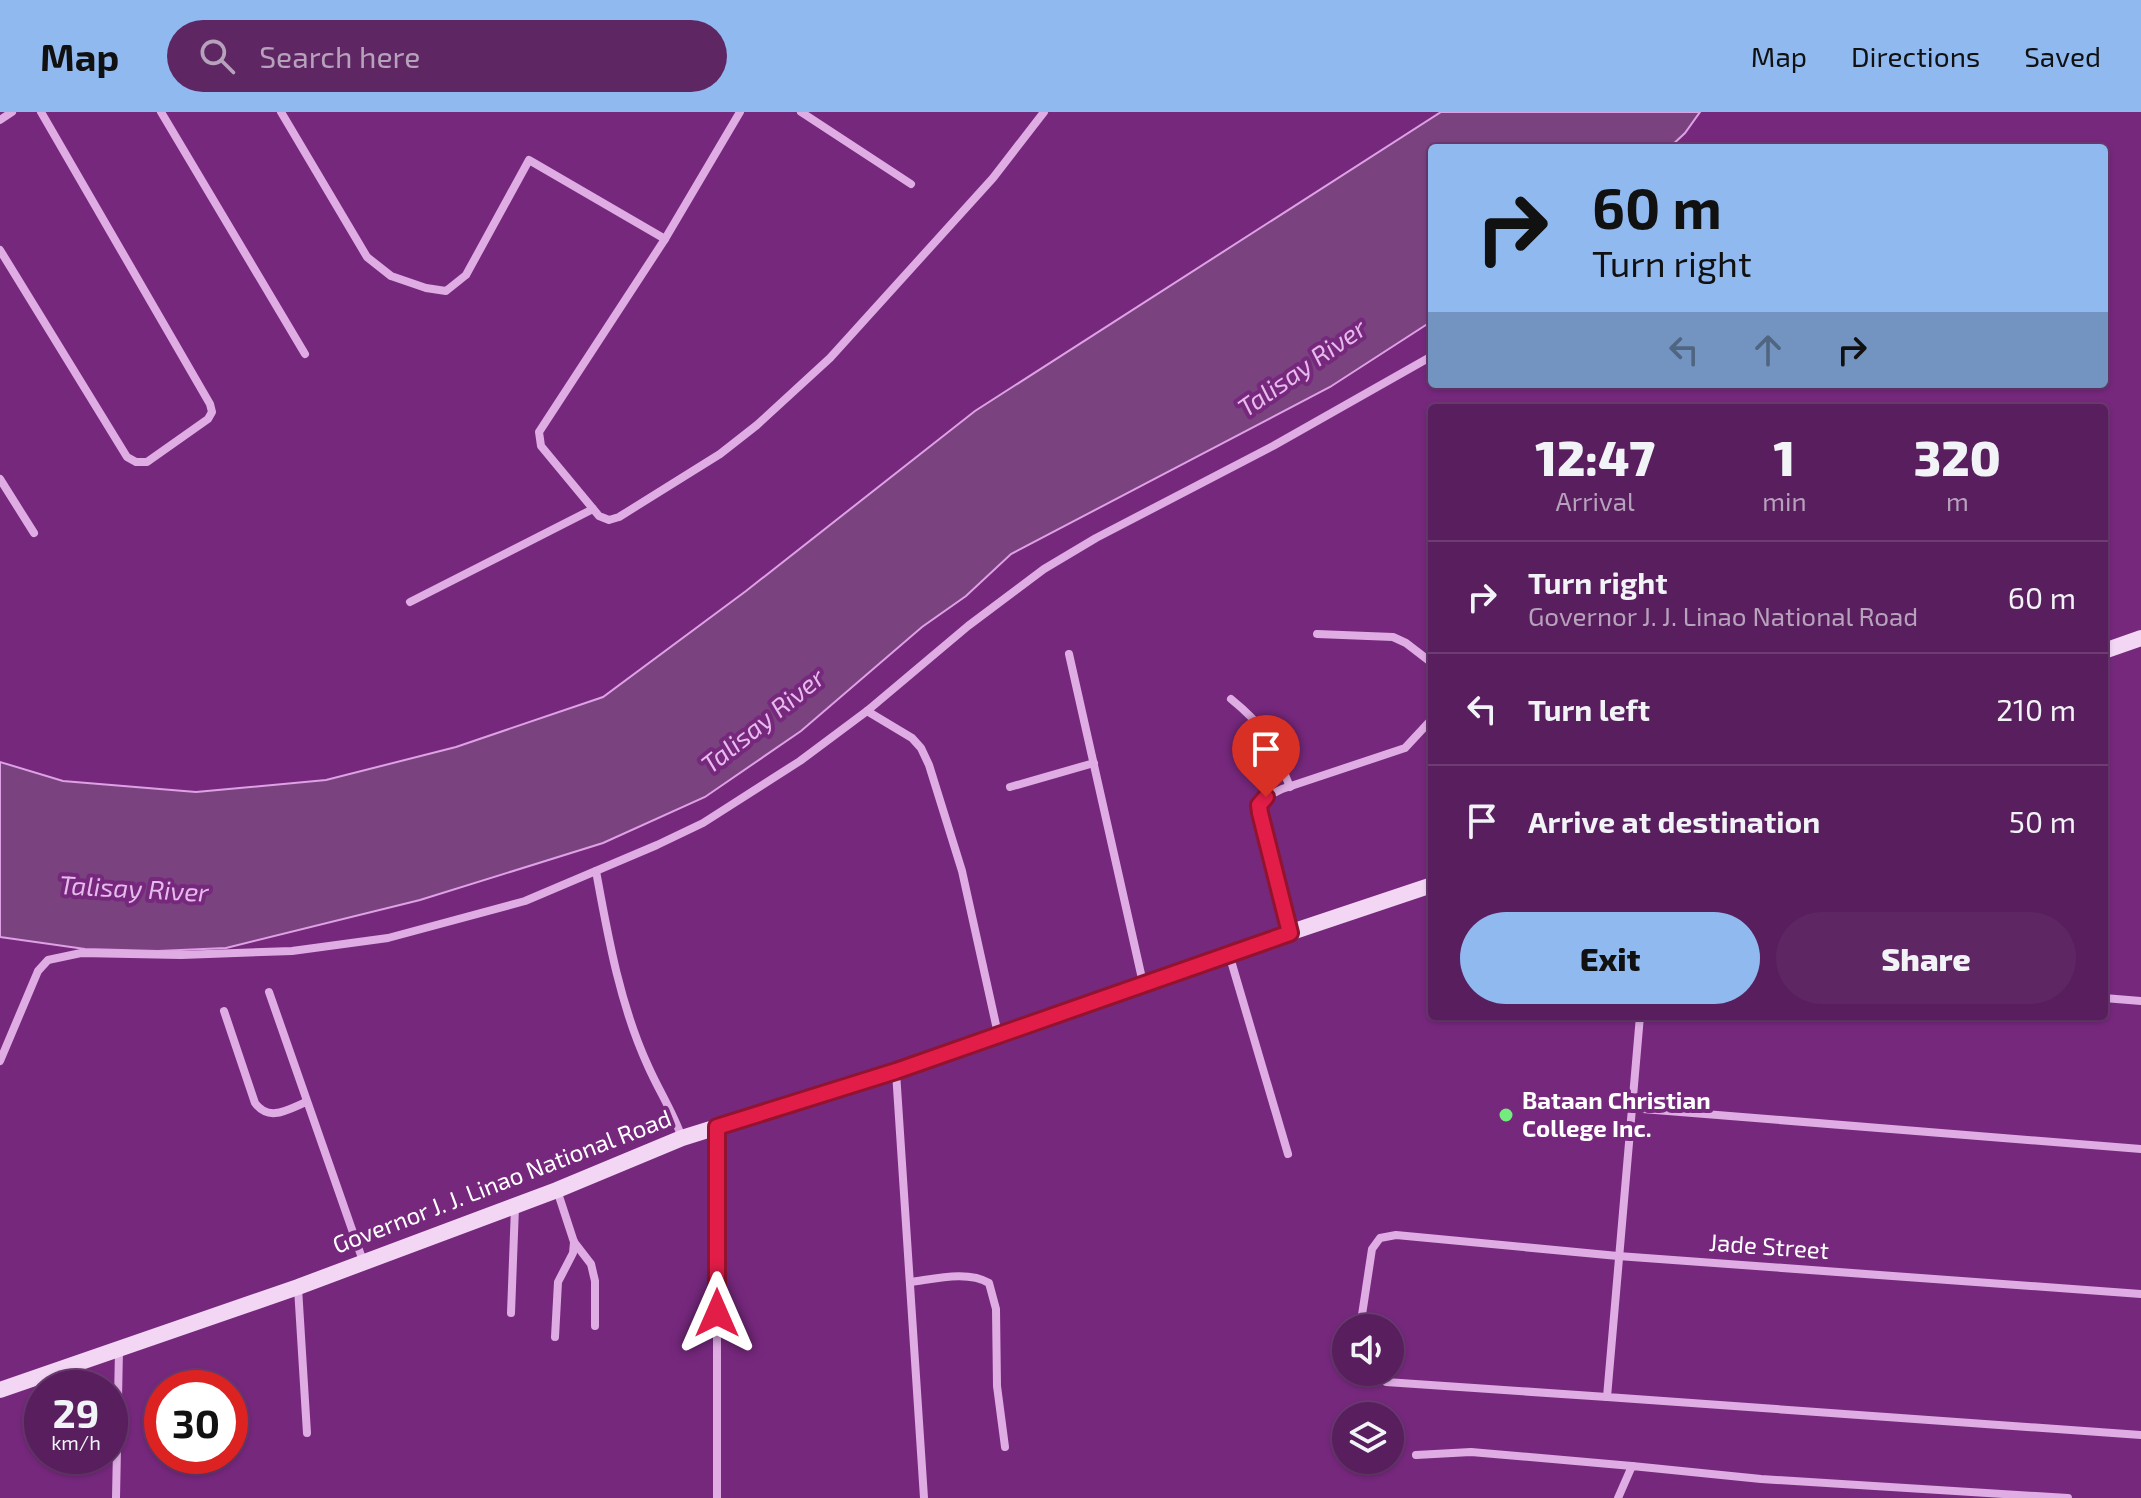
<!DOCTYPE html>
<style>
body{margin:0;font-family:"Exo 2",sans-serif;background:#5e2764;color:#f1f3f6;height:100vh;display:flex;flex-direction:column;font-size:30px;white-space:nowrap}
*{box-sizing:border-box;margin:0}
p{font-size:26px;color:#b7a2bc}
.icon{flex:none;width:44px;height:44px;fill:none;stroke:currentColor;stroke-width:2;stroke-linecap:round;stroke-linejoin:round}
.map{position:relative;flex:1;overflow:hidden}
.panel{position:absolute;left:1428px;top:292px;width:680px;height:616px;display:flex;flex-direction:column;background:#581e5e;border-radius:8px;box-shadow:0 2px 6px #0004,0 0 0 2px #6d3c73}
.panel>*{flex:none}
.guide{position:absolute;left:1428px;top:32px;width:680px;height:244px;border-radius:8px;box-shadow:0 2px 6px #0004,0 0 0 2px #6d3c73;background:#90b9f0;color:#111;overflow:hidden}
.controls{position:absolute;left:1332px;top:1202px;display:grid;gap:16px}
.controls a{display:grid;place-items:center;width:72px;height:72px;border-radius:50%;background:#581e5e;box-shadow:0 2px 6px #0004,0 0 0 2px #6d3c73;font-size:40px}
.speed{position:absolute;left:24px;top:1258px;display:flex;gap:16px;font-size:40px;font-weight:700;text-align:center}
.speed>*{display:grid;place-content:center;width:104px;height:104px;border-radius:50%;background:#581e5e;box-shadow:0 2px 6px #0004,0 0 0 2px #6d3c73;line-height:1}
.speed small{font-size:20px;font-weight:400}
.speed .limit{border:12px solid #d22;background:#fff;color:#111}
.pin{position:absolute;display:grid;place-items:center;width:68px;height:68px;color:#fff;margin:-82px -34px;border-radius:50% 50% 50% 0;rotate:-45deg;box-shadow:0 0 8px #0007}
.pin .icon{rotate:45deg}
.me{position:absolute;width:88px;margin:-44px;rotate:0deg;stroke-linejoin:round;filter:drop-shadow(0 0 6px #0008)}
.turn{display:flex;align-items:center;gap:28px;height:168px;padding:0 32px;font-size:36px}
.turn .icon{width:104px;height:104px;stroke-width:2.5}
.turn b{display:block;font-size:56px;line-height:68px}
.lanes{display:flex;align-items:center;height:76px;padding:0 32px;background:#0003;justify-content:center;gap:40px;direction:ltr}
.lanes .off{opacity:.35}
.eta{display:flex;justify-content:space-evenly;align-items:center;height:136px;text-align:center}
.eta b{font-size:48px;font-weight:800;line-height:56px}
.action{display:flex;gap:16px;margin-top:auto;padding:16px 32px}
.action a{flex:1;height:92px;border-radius:48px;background:#90b9f0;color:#111;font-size:32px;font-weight:800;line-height:92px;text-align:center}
.action a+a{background:#5e2764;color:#f1f3f6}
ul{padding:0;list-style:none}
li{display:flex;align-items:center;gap:24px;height:112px;padding:0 32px;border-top:2px solid #6d3c73}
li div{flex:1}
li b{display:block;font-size:30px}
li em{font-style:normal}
header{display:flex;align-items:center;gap:48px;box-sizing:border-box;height:112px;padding:0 40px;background:#90b9f0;color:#111}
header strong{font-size:38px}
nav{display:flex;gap:44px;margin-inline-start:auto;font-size:28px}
.search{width:560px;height:72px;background:#5e2764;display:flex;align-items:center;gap:20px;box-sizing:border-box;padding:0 28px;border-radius:44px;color:#b7a2bc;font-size:30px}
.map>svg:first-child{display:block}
.water{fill:#7b4280;stroke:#dea2e4;stroke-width:2}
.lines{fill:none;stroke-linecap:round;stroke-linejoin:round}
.minor{stroke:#dfade4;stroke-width:8}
.secondary{stroke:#f2d6f4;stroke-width:16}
.route-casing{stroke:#92132f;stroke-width:20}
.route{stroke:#e11d48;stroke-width:14}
.poi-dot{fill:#74eb7d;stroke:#76287d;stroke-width:3}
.labels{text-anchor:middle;stroke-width:8;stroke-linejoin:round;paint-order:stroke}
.poi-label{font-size:24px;font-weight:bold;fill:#fff;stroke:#76287d;text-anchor:start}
.street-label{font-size:24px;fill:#fff;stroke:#76287d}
.water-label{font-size:26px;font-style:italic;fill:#e7b9ec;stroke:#76287d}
</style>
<header>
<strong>Map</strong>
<div class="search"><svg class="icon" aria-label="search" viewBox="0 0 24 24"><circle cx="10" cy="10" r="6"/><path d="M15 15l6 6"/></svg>Search here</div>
<nav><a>Map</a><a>Directions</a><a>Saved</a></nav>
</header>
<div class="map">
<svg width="2141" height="1386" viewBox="0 0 2141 1386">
<rect width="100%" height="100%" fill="#76287d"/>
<!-- water -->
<polygon class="water" points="1441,0 1700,0 1685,21 1669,36 1432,36 1432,209 1330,275 1011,442 966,484 922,515 801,619 705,685 603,731 420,788 226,836 158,839 85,837 0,825 0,650 63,669 196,680 326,668 456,635 603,585 746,479 975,299"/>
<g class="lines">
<!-- minor -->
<g class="minor">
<polyline points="161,0 305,242"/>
<polyline points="281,0 367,145 391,164 426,176 446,179 466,163 529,48 665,127"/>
<polyline points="740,0 665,127 539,320 541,334 599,404 609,408 619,405 720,342 757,313 830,246 993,66 1044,0"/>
<polyline points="801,0 911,72"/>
<polyline points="0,8 12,0"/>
<polyline points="0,138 127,345 136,350 147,350 208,307 212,300 210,292 41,0"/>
<polyline points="0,367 34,421"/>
<polyline points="410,490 593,397"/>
<polyline points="1317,522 1393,525 1406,531 1432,551"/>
<polyline points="1069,542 1143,871"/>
<path d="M1231,587C1268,617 1272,631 1290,675"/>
<polyline points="867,599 912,626 921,636 929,653 962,759 998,922"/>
<polyline points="1010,675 1094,651"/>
<path d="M596,759C608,825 620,893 648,954C659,979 673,1000 682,1026"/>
<polyline points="1289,820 1259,693 1266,685 1282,677 1405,636 1432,607"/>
<polyline points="1229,842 1288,1042"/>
<polyline points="269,880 363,1149"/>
<polyline points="2104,886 2141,889"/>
<path d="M224,899L255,991C269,1010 287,998 306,990"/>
<polyline points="1640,904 1607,1285 2141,1323"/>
<polyline points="0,949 38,859 48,848 81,841 181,843 292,839 388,826 525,789 657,733 703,711 800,649 867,599 968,514 1044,457 1096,426 1273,334 1432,244"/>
<polyline points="896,960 924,1386"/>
<polyline points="1630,996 2141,1037"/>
<polyline points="717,1016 717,1386"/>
<polyline points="557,1078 574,1130 591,1152 595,1169 595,1214"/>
<path d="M910,1170C934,1167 968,1158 989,1171L996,1197L997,1274L1005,1335"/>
<polyline points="298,1176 307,1321"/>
<polyline points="511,1201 515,1095"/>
<polyline points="1360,1216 1372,1137 1380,1126 1396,1123 1618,1144 2141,1182"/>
<polyline points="555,1225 558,1170 573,1141 574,1130"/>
<polyline points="1367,1260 1386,1270 1607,1285"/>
<polyline points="1416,1343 1471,1340 1632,1354"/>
<polyline points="116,1386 119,1238"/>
<polyline points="1618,1386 1632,1354 1761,1367 2068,1386"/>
</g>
<!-- secondary -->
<g class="secondary">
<polyline points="2104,539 2141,526"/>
<polyline points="0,1278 298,1175 557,1078 682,1026 896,959 1229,841 1432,773"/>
</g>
</g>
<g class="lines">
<!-- route casing -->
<g class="route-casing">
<polyline id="route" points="717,1201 717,1015 896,959 1290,821 1260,701 1259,693 1266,685"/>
</g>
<!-- route -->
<use href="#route" class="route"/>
</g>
<!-- markers -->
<circle class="poi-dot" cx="1506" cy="1003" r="8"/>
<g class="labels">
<!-- poi labels -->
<g class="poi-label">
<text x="1522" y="997">Bataan Christian<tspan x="1522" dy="28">College Inc.</tspan></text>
</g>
<!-- street labels -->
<g class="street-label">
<text transform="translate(502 1070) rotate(-21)" y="8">Governor J. J. Linao National Road</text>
<text transform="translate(1769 1135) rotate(4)" y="8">Jade Street</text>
</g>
<!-- water labels -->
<g class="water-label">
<text transform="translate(1302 256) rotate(-35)" y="9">Talisay River</text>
<text transform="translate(763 609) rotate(-39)" y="9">Talisay River</text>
<text transform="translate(134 777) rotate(3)" y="9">Talisay River</text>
</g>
</g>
</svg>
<div class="controls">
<a><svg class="icon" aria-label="sound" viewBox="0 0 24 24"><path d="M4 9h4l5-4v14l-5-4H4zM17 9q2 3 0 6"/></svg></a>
<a><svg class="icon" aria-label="layers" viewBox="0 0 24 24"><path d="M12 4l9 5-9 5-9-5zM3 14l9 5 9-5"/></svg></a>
</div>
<div class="speed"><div>29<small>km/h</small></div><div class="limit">30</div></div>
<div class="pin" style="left:1266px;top:685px;background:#d93025"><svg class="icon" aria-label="arrive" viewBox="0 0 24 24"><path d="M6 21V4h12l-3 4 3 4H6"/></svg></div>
<svg class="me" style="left:717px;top:1201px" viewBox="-20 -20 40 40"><path d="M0-17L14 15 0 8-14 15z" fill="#e11d48" stroke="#fff" stroke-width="4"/></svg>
<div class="guide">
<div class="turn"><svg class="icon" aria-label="right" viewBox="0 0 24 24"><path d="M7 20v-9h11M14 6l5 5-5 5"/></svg><div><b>60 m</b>Turn right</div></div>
<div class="lanes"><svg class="icon off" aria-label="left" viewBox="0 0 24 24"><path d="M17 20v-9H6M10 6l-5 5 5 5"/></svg><svg class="icon off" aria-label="ahead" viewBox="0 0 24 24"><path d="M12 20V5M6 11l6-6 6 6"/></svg><svg class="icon" aria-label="right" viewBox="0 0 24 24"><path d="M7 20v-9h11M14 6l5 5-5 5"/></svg></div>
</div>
<section class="panel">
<div class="eta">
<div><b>12:47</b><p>Arrival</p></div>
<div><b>1</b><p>min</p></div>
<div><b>320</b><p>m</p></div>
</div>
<ul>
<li><svg class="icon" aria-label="right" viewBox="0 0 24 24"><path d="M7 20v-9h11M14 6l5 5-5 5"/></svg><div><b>Turn right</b><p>Governor J. J. Linao National Road</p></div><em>60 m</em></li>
<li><svg class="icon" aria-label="left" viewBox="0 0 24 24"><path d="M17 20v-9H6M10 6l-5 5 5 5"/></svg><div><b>Turn left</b></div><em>210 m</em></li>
<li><svg class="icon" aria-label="arrive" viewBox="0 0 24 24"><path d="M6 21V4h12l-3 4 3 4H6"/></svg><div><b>Arrive at destination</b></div><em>50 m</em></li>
</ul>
<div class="action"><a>Exit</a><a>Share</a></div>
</section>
</div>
